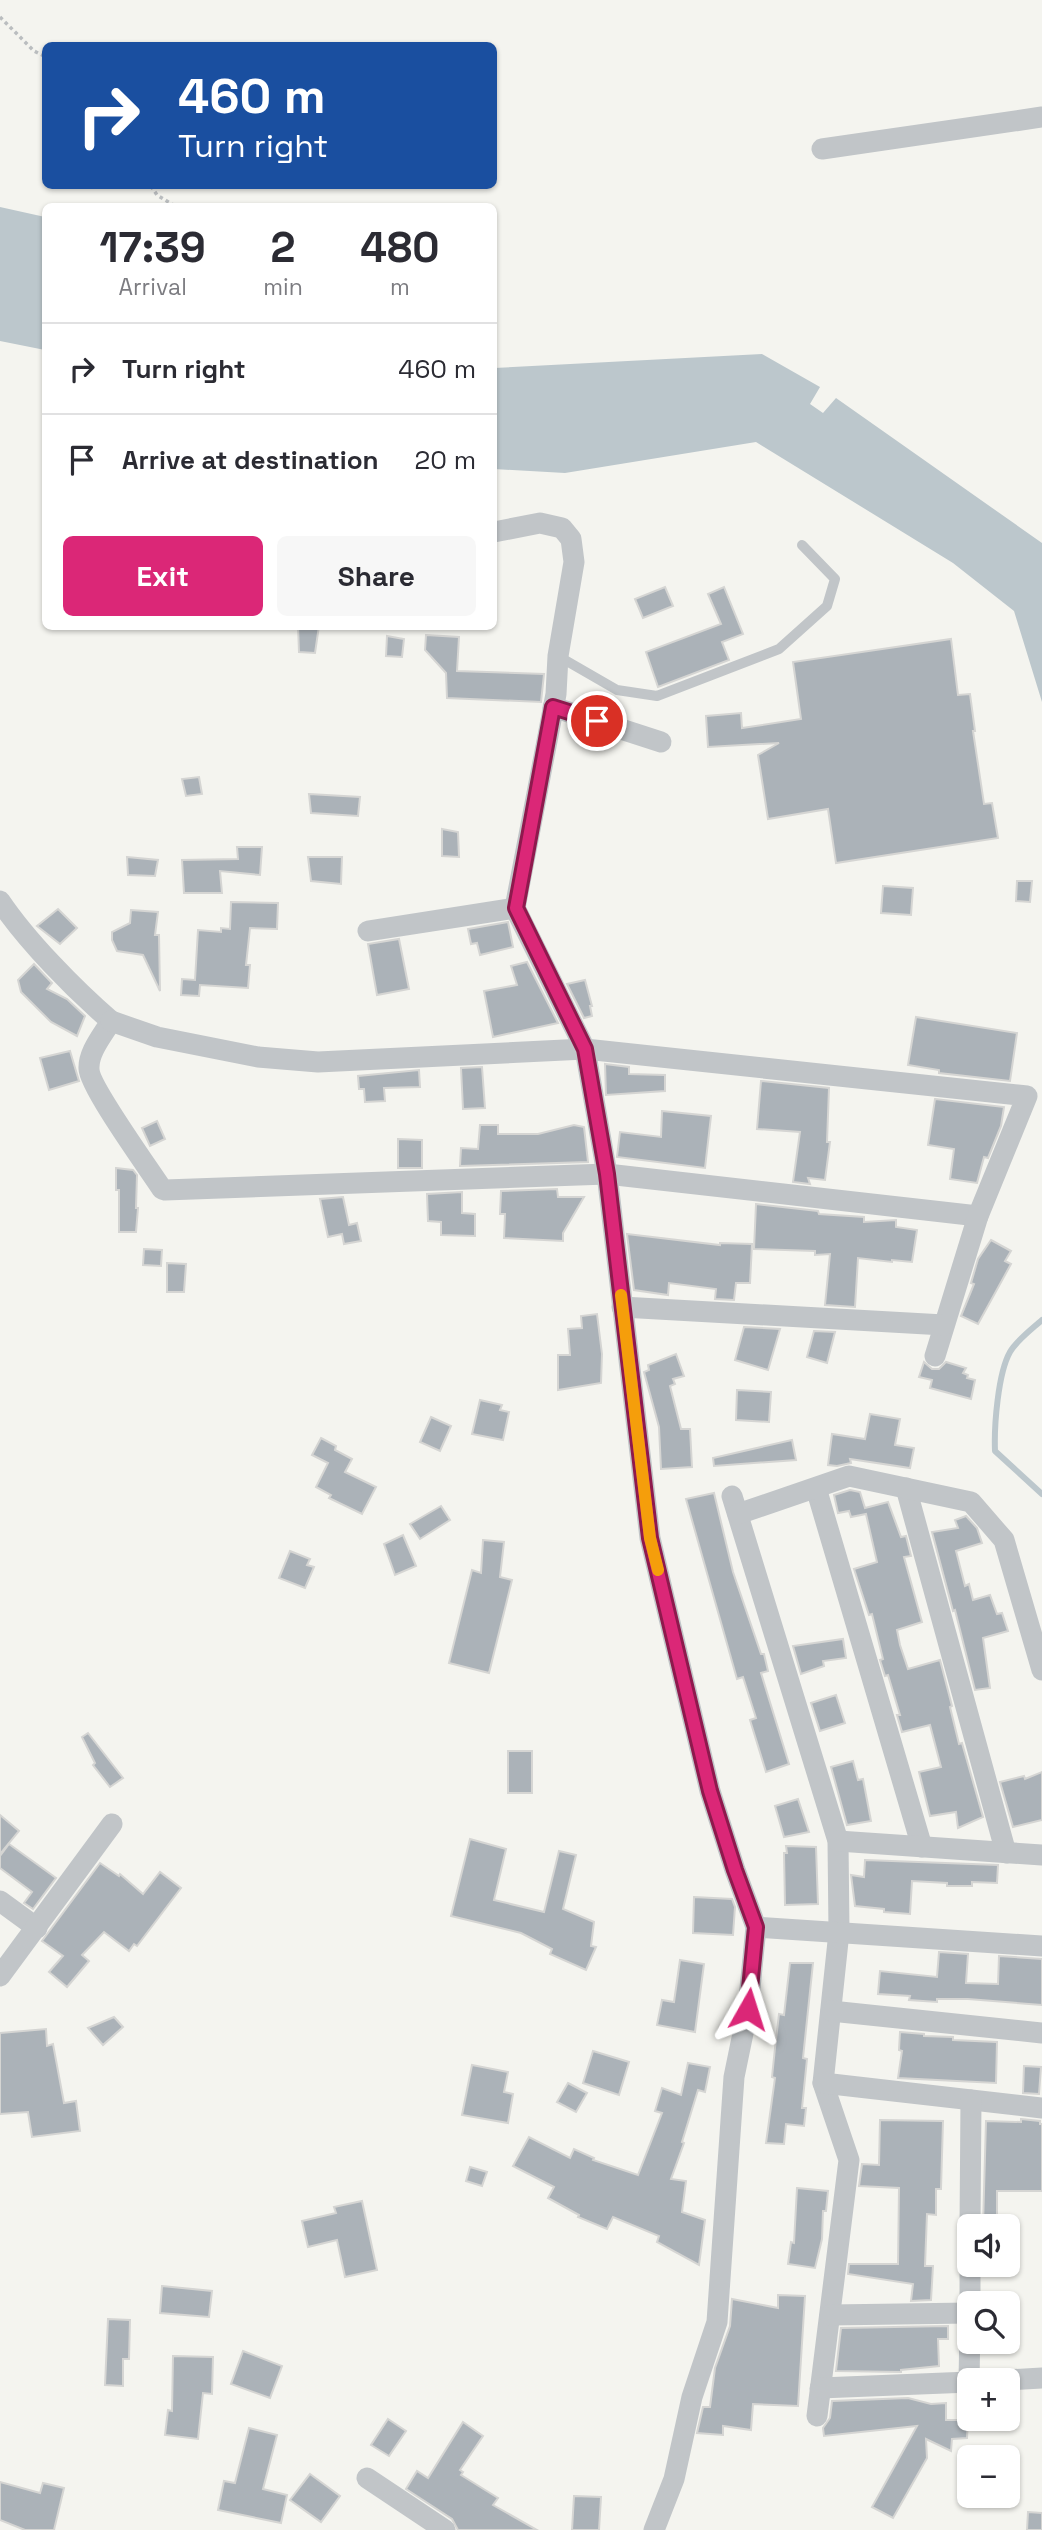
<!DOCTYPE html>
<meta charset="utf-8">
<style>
body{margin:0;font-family:"Space Grotesk",sans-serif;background:#f7f7f7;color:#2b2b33;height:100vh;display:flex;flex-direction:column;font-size:26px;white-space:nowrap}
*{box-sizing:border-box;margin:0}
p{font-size:23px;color:#7c7c81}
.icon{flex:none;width:38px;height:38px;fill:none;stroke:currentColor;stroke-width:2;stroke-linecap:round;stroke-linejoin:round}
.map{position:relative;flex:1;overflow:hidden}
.side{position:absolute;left:42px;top:203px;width:455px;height:427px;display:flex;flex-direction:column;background:#fff;border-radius:10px;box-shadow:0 2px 5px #0004}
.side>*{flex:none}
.top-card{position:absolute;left:42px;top:42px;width:455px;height:147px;border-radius:10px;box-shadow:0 2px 5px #0004;background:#1a4fa0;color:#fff;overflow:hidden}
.fabs{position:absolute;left:957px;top:2214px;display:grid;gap:14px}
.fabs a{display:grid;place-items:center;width:63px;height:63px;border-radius:10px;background:#fff;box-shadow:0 2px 5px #0004;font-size:35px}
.pin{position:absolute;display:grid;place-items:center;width:60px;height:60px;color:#fff;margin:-30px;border:4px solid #fff;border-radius:50%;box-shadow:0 2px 7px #0007}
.me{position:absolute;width:77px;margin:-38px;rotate:6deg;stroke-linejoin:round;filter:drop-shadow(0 0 5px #0008)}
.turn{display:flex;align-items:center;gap:24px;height:147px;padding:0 21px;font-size:32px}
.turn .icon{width:91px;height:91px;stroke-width:2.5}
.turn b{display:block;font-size:49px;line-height:60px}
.eta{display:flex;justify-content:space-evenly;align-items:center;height:119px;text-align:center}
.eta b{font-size:42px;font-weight:600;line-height:49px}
.cta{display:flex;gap:14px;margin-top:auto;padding:14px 21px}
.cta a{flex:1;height:80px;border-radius:10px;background:#db2777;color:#fff;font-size:28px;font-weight:600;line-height:80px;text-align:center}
.cta a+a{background:#f7f7f7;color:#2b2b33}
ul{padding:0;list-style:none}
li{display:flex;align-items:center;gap:21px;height:91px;padding:0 21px;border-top:2px solid #e1e1e2}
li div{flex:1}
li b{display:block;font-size:26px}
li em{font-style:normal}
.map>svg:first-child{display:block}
.water{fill:#bcc7cc}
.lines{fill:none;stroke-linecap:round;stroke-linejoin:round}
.stream{stroke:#bcc7cc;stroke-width:6}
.building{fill:#abb2b8;stroke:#d5d5d3;stroke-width:2}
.path{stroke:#babdbf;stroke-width:3.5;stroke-dasharray:3.5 3.5;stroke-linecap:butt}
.service{stroke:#c1c5c8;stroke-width:10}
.minor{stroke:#c1c5c8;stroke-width:21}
.route-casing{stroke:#8e194d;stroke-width:18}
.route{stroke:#db2777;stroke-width:12}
.slow{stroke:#f59e0b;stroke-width:12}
</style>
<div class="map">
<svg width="1042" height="2530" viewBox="0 0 1042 2530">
<rect width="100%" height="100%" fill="#f4f4ef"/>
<!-- water -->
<g class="water">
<polygon points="0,207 45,217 45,350 0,341"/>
<polygon points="762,354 820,387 810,404 823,413 836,398 1042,543 1042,702 1014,611 953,563 756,442 565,473 494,469 494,368"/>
</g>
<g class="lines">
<!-- stream -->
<path class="stream" d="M1042,1320C1032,1329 1017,1340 1010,1352C998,1373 994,1426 995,1451L1042,1494"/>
</g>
<!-- building -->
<g class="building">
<polygon points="665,587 673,606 643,618 635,599"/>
<polygon points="724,587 743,634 722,642 729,660 658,687 646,652 721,624 708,594"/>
<polygon points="298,626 319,626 315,653 299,652"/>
<polygon points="426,635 459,637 457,671 544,674 541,702 447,698 446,673 425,650"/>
<polygon points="387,636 404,639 402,657 386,656"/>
<polygon points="951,639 958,695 970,694 975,731 973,731 984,804 992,803 998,838 836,863 828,809 768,819 758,755 779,743 708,747 706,716 741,713 742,728 801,719 793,662"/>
<polygon points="199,777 202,794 186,796 182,779"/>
<polygon points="309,794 360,797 358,816 311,813"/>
<polygon points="442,829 458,832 459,857 442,856"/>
<polygon points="237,847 262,847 260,875 220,871 222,893 184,893 182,860 238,859"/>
<polygon points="127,857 158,860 155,876 128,875"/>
<polygon points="308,857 342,857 341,884 311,881"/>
<polygon points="1017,881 1032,881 1030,902 1016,901"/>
<polygon points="883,886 913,888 911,915 881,913"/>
<polygon points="231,902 278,903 277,929 250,928 246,965 250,965 248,988 200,985 199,996 181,995 182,979 195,980 198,930 221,932 221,928 230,929"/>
<polygon points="58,909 77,928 60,944 37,926"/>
<polygon points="131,910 158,912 155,935 159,935 160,991 143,955 117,951 112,940 112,932 130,923"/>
<polygon points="508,922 513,947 480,955 477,943 471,944 468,929"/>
<polygon points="399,939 409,989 377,995 368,944"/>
<polygon points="527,962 558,1023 493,1037 484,991 517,985 511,966"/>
<polygon points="34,964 52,983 47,989 67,999 85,1016 77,1036 51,1022 21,992 18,980"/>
<polygon points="585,980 592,1006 590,1006 592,1016 584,1018 567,984"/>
<polygon points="916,1017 1017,1033 1010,1081 939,1073 939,1070 908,1065"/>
<polygon points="70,1051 79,1081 49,1090 40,1058"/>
<polygon points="605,1064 629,1067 629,1074 665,1075 665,1091 606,1095"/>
<polygon points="482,1067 485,1108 463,1109 461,1068"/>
<polygon points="419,1070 420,1087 384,1088 385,1101 365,1102 364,1089 359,1089 358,1076"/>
<polygon points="761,1081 829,1088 827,1142 830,1142 825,1180 808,1178 810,1184 793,1182 800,1132 757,1129"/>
<polygon points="935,1099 1004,1107 1001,1126 988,1158 984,1157 977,1183 950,1179 954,1149 928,1145"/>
<polygon points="662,1111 711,1116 705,1168 617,1157 620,1132 661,1137"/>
<polygon points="157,1121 165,1139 150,1146 142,1128"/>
<polygon points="480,1125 498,1125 498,1134 538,1134 574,1125 584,1127 588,1162 460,1166 461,1148 478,1149"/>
<polygon points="398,1139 422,1140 422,1168 398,1168"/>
<polygon points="116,1168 133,1170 137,1175 136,1208 138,1208 136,1232 119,1232 119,1190 116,1190"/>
<polygon points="557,1189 558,1197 584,1197 563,1233 563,1241 504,1238 505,1214 500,1214 501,1191"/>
<polygon points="462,1192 462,1213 475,1214 475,1236 441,1235 441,1222 428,1221 427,1194"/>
<polygon points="343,1197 349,1225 357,1223 361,1241 344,1244 342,1234 328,1237 320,1199"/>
<polygon points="756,1204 818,1211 819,1214 864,1217 864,1222 896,1220 896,1227 917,1230 912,1262 892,1260 892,1262 858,1258 855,1307 825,1305 830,1254 815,1255 815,1251 754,1249"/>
<polygon points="627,1234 720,1245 720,1243 752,1244 750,1283 736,1283 734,1300 715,1299 716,1289 669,1283 668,1295 634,1290"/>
<polygon points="991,1240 1011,1251 1005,1261 1011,1264 978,1324 961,1316 974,1284 971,1283 978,1259"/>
<polygon points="144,1249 162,1250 161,1266 143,1265"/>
<polygon points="167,1263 186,1264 184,1292 167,1292"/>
<polygon points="597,1314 602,1354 601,1383 558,1390 558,1355 570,1355 568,1329 582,1328 581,1316"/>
<polygon points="744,1327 780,1329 768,1370 735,1360"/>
<polygon points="814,1331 835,1332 827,1363 807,1357"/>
<polygon points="676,1354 684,1376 673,1379 675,1384 670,1386 681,1429 690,1429 692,1467 661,1469 659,1427 644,1372 649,1370 648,1365"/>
<polygon points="924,1362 932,1369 939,1369 946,1362 966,1368 963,1373 968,1375 967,1378 975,1380 971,1399 930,1388 932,1380 919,1377"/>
<polygon points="737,1390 771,1392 769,1422 736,1420"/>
<polygon points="480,1400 502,1405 500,1410 509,1412 503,1440 472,1434"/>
<polygon points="870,1414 900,1419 895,1445 914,1448 910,1468 850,1459 851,1463 837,1466 828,1465 832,1434 865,1439"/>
<polygon points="431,1417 451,1426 440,1451 420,1442"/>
<polygon points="321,1438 336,1446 335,1450 352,1459 345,1472 376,1487 362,1514 329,1498 331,1495 316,1487 328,1463 312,1455"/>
<polygon points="792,1440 796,1460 714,1466 713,1458"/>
<polygon points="850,1490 860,1492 865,1508 888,1502 901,1537 906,1536 911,1556 904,1557 922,1622 897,1630 900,1645 908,1669 940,1660 952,1706 950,1707 959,1744 962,1743 983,1817 958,1828 956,1812 930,1816 919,1772 941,1767 930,1725 902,1732 897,1715 900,1715 888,1675 885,1676 880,1660 883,1659 872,1614 869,1615 854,1569 877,1562 866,1514 851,1517 849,1511 838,1513 834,1495"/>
<polygon points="714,1493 733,1572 761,1654 764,1654 768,1671 761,1673 789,1764 766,1772 750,1720 756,1718 743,1677 737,1679 686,1499"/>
<polygon points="441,1506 450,1520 420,1539 410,1524"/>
<polygon points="966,1516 977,1528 982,1543 956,1551 965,1586 969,1584 973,1600 990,1595 997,1614 1002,1613 1008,1631 983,1638 990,1688 975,1690 955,1610 953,1611 932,1532 958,1528 955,1520"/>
<polygon points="403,1535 416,1566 395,1575 384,1544"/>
<polygon points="483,1540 504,1542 500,1577 512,1580 489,1673 449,1663 472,1570 481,1573"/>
<polygon points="290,1551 310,1559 307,1565 314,1567 305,1588 279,1578"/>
<polygon points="843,1639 846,1658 823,1661 824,1666 801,1674 793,1646"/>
<polygon points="836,1695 845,1723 820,1731 811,1703"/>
<polygon points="88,1733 123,1778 110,1787 93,1765 95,1763 82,1737"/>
<rect x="508" y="1751" width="24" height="42"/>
<polygon points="853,1761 858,1780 863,1779 871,1821 847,1825 831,1767"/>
<polygon points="1042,1772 1042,1820 1013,1827 1000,1782 1024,1776 1025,1779"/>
<polygon points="798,1799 809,1832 784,1837 775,1806"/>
<polygon points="0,1815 19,1831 0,1854"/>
<polygon points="470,1839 506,1849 494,1900 544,1912 559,1851 576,1855 563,1909 594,1922 591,1946 596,1947 586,1970 550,1954 552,1949 521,1933 451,1916"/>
<polygon points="9,1844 56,1878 33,1909 24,1903 32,1892 0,1868 0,1856"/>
<polygon points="786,1846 816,1847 818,1904 785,1905 784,1853 787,1853"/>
<polygon points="865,1860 998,1865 997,1883 972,1882 972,1886 947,1886 947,1883 912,1881 910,1914 884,1912 884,1909 855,1906 851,1875 864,1877"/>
<polygon points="100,1863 119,1876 120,1874 143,1894 160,1872 181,1888 137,1946 134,1944 129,1951 104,1932 82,1955 89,1961 67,1987 49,1972 63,1956 42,1941"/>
<polygon points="694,1897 732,1899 735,1907 733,1935 693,1933"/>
<polygon points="939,1952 968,1954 966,1983 998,1984 999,1956 1042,1959 1042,2005 968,1999 937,1999 937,2002 909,2000 910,1996 878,1994 880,1971 937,1977"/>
<polygon points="680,1960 704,1964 695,2032 657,2025 662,2000 674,2002"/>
<polygon points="790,1963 813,1963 803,2058 807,2059 802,2108 806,2108 804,2126 786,2124 784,2144 766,2143 775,2078 772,2077 775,2048 779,2014 784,2015"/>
<polygon points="114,2017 123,2027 103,2045 88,2028"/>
<polygon points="46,2029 47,2046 53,2044 64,2103 76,2101 80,2131 32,2137 28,2112 0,2114 0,2033"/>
<polygon points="900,2032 924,2034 924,2036 953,2037 953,2040 997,2042 996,2083 898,2078 902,2051 899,2050"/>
<polygon points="593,2051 629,2062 619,2095 583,2083"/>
<polygon points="688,2063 710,2067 705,2092 698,2090 682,2142 684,2143 671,2179 686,2181 682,2212 705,2220 699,2265 657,2242 659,2236 613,2217 607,2229 578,2217 579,2215 548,2198 554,2187 513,2166 529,2137 570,2158 574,2149 594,2158 593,2160 638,2175 662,2113 655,2111 662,2088 681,2095"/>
<polygon points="472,2065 508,2072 504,2092 513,2094 508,2123 462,2115"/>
<polygon points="1024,2066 1041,2067 1039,2094 1023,2093"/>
<polygon points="568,2083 587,2093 576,2112 557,2102"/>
<polygon points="1021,2119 1040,2121 1040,2124 1042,2124 1042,2191 997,2191 997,2226 983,2226 986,2121 1021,2122"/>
<polygon points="880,2120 943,2121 941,2189 936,2189 936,2215 927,2214 925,2266 933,2266 931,2300 911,2301 913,2284 848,2274 849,2264 898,2264 899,2188 859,2186 862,2164 879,2165"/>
<polygon points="470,2167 487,2172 482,2186 466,2181"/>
<polygon points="797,2188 828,2191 826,2211 823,2211 822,2239 815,2268 788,2264 791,2242 794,2243"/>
<polygon points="362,2201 377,2270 345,2277 337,2240 308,2247 302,2221 336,2213 334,2207"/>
<polygon points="162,2286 212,2291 209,2317 160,2313"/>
<polygon points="778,2295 805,2296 798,2406 753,2404 751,2430 723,2426 723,2435 697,2433 703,2407 710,2407 715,2368 730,2326 732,2299 778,2308"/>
<polygon points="108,2319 130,2320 129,2359 123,2359 123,2386 105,2385"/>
<polygon points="948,2326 948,2339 938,2339 939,2366 901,2370 901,2372 836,2371 841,2328"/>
<polygon points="243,2351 282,2366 270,2398 231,2384"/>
<polygon points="173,2356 213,2357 212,2394 203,2393 198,2439 165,2435 168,2410 172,2411"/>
<polygon points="908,2398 931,2404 946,2403 946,2420 968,2420 967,2438 952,2439 951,2451 926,2439 927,2458 893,2518 872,2507 917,2426 824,2436 823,2428 830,2418 832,2401"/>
<polygon points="388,2419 406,2431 389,2456 371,2445"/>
<polygon points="463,2422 483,2436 460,2470 463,2472 461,2475 498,2498 493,2505 537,2530 458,2530 452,2519 406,2489 417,2471 428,2478"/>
<polygon points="249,2428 277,2435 263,2489 287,2495 281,2523 218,2510 224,2481 235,2483"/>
<polygon points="310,2474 340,2496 321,2522 290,2500"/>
<polygon points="0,2482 40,2493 43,2483 64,2488 54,2530 25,2530 0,2520"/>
<polygon points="574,2496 601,2497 599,2530 572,2530"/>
<polygon points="1028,2512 1042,2513 1042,2530 1027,2530"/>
</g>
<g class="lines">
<!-- path -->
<g class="path">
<polyline points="0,17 34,51 46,57"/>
<polyline points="151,186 157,195 175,206"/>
</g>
<!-- service -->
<polyline class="service" points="558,656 617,690 657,696 779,649 827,606 835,579 802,545"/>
<!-- minor -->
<g class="minor">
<polyline points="822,149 1042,117"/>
<polyline points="494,532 540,523 562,528 571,539 574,562 558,656 556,694 515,908 585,1049 607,1174 650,1538 710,1791 735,1870 756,1927 748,2009 734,2077 717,2322 692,2397 674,2479 654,2530"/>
<polyline points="553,707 661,742"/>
<path d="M0,901C27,941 74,989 111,1021C103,1035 88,1052 89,1069C89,1086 149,1169 162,1189L165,1190L607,1174L978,1216"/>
<polyline points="368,931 515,908"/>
<polyline points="111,1021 157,1037 258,1057 318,1062 585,1049 1027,1096 978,1216 935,1356"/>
<polyline points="622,1307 944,1325"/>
<polyline points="816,1488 922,1847"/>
<polyline points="906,1488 1006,1853"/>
<polyline points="732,1496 838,1841 839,1932 823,2083 849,2160 817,2416"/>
<polyline points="738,1514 849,1476 971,1502 1004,1540 1042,1670"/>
<polyline points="838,1841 1042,1855"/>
<polyline points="0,1901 37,1928"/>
<polyline points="756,1927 1042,1946"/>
<polyline points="0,1976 112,1824"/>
<polyline points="831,2011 1042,2033"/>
<polyline points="823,2083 1042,2108"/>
<polyline points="970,2226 971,2100"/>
<polyline points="970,2303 970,2264"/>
<polyline points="830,2315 970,2313"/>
<polyline points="1005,2380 1042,2378"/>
<polyline points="969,2382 970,2324"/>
<polyline points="820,2388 970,2382"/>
<polyline points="367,2478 445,2530"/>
</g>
</g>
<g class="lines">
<!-- route casing -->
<g class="route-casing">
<polyline id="route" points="597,721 553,707 516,908 585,1049 607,1174 650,1538 710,1791 735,1870 756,1927 748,2009"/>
</g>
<!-- route -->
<use href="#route" class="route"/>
<!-- slow -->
<polyline class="slow" points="621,1295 650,1538 658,1570"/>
</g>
</svg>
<div class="fabs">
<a><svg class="icon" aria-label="sound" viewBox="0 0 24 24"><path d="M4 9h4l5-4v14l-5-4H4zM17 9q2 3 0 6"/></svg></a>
<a><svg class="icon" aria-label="search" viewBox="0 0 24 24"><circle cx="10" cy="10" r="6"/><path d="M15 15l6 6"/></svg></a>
<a>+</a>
<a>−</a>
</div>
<div class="pin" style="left:597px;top:721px;background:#d93025"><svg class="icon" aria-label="arrive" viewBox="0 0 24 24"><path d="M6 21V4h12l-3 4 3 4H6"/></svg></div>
<svg class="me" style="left:748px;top:2009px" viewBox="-20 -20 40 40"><path d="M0-17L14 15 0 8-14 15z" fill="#db2777" stroke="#fff" stroke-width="4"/></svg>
<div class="top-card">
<div class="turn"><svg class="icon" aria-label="right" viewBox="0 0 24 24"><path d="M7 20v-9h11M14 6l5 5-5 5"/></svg><div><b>460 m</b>Turn right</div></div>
</div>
<section class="side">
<div class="eta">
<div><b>17:39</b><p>Arrival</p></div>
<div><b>2</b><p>min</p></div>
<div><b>480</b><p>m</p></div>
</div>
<ul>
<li><svg class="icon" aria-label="right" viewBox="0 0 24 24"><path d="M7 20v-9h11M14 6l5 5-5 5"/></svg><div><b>Turn right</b></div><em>460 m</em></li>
<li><svg class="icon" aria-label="arrive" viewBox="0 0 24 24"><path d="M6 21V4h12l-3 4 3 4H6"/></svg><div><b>Arrive at destination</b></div><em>20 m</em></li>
</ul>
<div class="cta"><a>Exit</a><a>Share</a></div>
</section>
</div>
